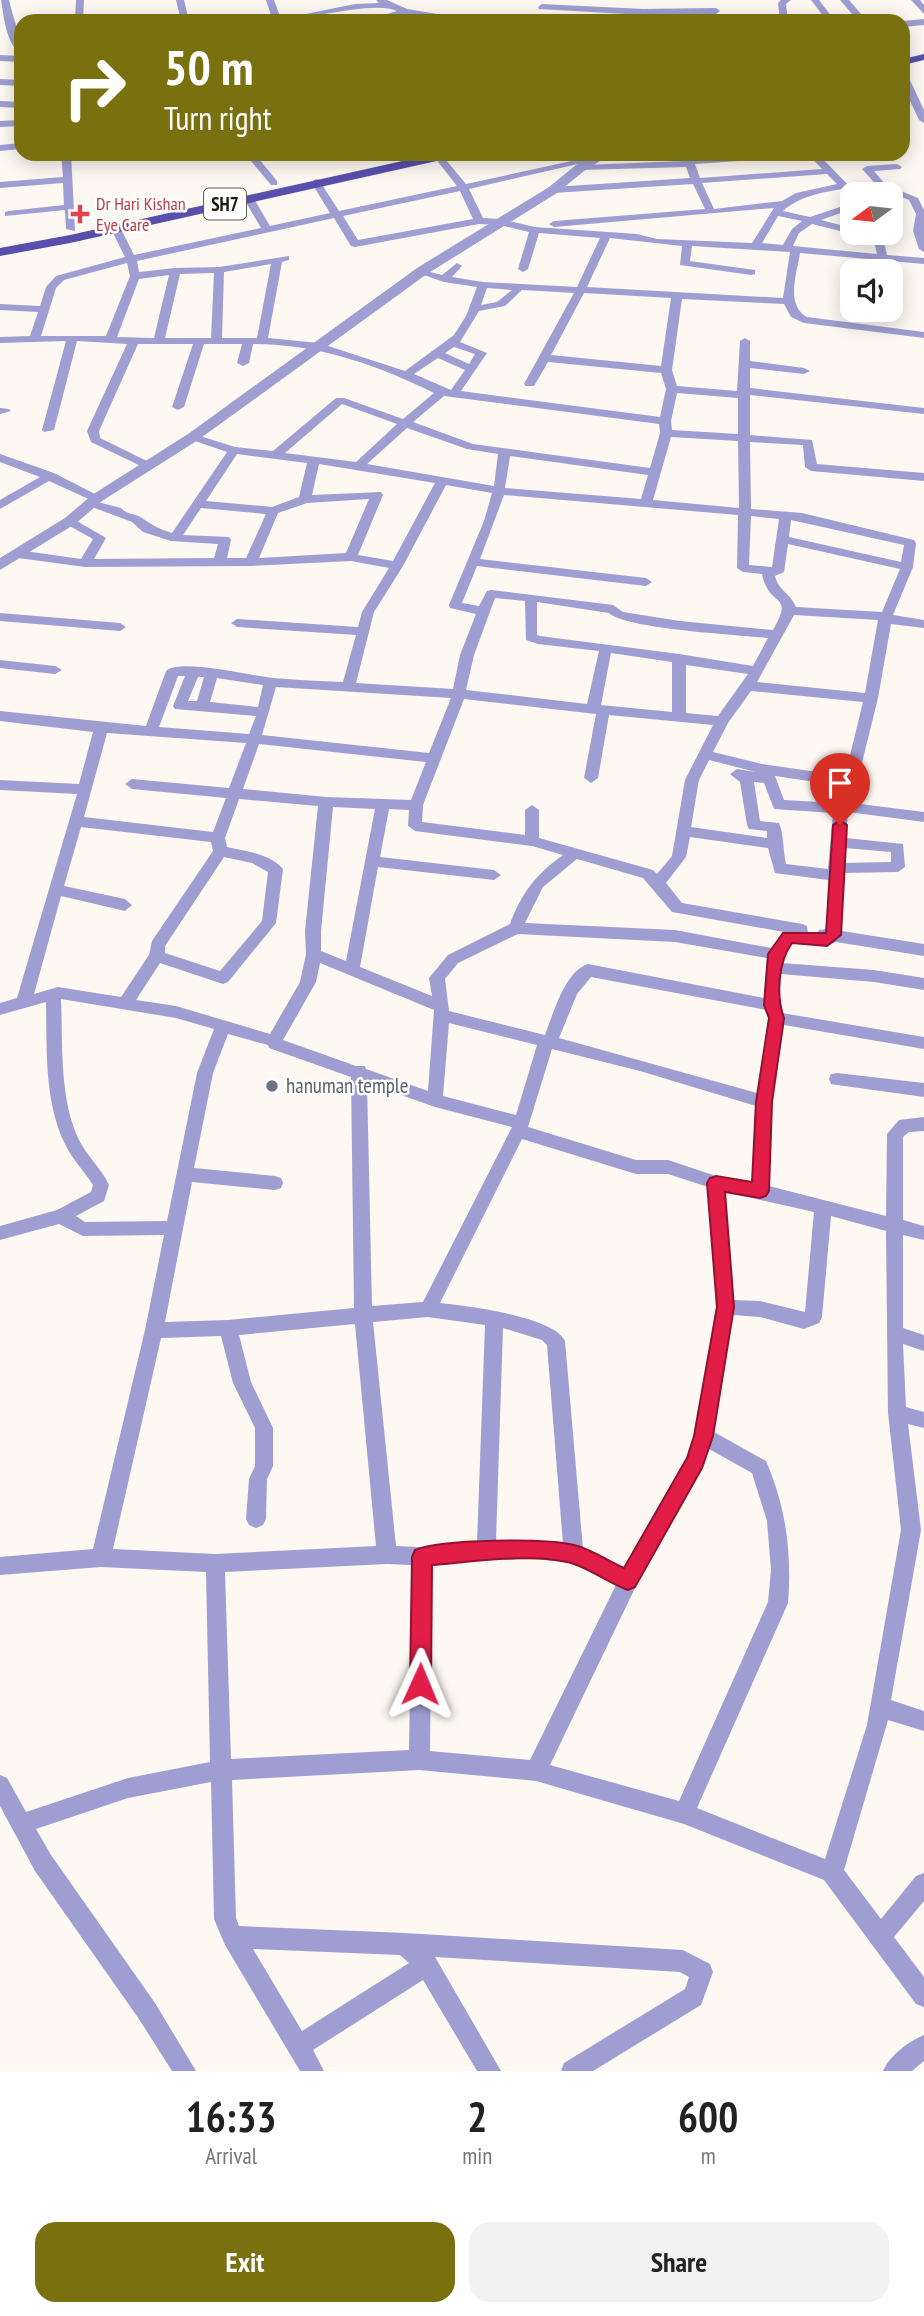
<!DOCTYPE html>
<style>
body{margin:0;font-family:"PT Sans Narrow",sans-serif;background:#f2f2f2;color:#222;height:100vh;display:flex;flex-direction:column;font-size:26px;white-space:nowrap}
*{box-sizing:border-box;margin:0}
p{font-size:23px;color:#767676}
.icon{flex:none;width:38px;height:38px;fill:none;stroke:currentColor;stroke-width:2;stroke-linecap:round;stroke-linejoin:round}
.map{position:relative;height:2071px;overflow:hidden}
.side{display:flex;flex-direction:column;background:#fff;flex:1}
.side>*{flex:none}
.banner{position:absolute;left:14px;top:14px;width:896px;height:147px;border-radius:21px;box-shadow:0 4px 18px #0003;background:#797010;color:#fff;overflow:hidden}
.needle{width:46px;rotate:255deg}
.fabs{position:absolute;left:840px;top:182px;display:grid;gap:14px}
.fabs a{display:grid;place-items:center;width:63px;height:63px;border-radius:14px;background:#fff;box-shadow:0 4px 18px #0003;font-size:35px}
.pin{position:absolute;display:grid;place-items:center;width:60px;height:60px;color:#fff;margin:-72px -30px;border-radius:50% 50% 50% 0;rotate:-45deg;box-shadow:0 0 7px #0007}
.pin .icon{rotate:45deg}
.me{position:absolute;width:77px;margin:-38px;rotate:1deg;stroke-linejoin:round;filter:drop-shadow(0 0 5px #0008)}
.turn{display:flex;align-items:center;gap:24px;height:147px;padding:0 35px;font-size:32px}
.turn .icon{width:91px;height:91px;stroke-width:2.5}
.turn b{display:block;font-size:49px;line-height:60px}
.eta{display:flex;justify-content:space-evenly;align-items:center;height:119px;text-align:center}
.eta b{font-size:42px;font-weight:800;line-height:49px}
.cta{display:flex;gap:14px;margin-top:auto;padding:14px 35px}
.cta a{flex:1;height:80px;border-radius:21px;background:#797010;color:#fff;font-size:28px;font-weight:800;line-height:80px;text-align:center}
.cta a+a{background:#f2f2f2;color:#222}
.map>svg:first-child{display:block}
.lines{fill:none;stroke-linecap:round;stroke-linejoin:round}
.minor{fill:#9e9ed3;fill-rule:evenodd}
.tertiary{fill:#9e9ed3;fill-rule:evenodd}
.primary{fill:#584fac;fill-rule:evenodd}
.route{fill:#e11d48;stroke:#92132f;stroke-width:2}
.health-dot{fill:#e0444e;stroke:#fff;stroke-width:2.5}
.worship-dot{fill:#6b7280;stroke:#fff;stroke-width:2.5}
.labels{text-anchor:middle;stroke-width:5;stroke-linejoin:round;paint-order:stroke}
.far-health-label{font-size:18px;fill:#be3a42;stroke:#fff;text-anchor:start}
.shield{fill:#fff;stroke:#605d59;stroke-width:2}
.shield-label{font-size:19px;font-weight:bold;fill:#1c1712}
.worship-label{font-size:21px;fill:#5b616d;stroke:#fff;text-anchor:start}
</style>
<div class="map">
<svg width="924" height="2071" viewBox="0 0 924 2071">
<rect width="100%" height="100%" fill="#fdf8f2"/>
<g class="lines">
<!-- minor -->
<g class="minor">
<path d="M1,0H9C13,18 21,36 21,54C6,44 4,17 1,0Z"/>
<polygon points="76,0 84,0 83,21 75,21"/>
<polygon points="176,0 184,0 189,21 181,21"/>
<path d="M266,0H274L281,19L355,4L379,3L376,0H387L407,9L480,21C456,21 433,15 408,14C394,13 380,21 365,21L397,11C374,0 304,21 273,21Z"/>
<polygon points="781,0 791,0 786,4 788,21 780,21 778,3"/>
<polygon points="811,0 819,0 835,21 827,21"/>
<polygon points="840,0 849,0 867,21 858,21"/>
<polygon points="911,0 920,0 924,5 924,14"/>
<polygon points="542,4 643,9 716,8 720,11 716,14 643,15 539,9 538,7"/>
<polygon points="924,19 924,25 903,27 903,21"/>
<polygon points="0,55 21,56 21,62 0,61"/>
<polygon points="903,73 908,76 924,110 924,123 919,120 903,86"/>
<polygon points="0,79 21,80 21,86 0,85"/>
<polygon points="0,101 21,102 21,108 0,107"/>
<polygon points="21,120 21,126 0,127 0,121"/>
<polygon points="21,143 21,149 0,151 0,145"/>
<polygon points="61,154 71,154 75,231 66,229 65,210 5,216 5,212 9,211 64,205 63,183 0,188 0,182 63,177"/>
<polygon points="245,154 255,154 277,181 277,185 271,185"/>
<path d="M435,154H441L466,184L599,155L604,158L469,189L483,218L500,219L535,227L637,234L657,239L752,243L774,208L554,227L549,224L554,221L705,209L693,184L553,193L548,190L553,187L690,178L686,167L581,170L579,168L584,165L684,161L682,154H692L693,158L801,154L796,157L695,164L700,178L822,169L808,154H818L857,194L849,196L842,189C820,193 800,196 783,211L810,217L852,203V209L821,220L852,228V233H856L852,234L812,224L799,233L793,246L877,254L872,233H882L887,255L924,258V264L800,253C797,273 785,305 807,317L924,332V338L804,323L791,317L784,304L682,299L672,370L677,386L737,391L740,341L745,338L750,341V361L804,368L810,371L804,374L750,368V388L924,408V414L750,395V435L812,440L817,464L924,473V481L811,471L805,467L803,445L750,442L751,509L802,513L914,540L916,543L913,567L893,615L924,620V628L891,624L878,698L852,803L924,812V822L848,812L846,838L903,844L905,867L898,872L842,873V931L924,944V956L836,942L827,946L792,943L782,955V963L874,970L924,978V990L874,982L781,974L779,1005L782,1013L924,1037V1049L784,1025L772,1102L769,1186L886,1216L887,1134L899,1120L924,1117V1131L909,1132L903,1137V1220L924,1226V1240L903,1235V1328L924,1335V1351L903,1344L906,1407L924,1412V1428L908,1424L921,1530L891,1700L924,1711V1731L888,1720L844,1870L881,1919L916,1876L924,1873V1901L894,1937L924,1977V2007L916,2004L824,1880L684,1824L536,1781L419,1770L232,1780L236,1918L239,1926L405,1933L683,1950L710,1964L713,1972L701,2005L593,2071H561L564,2063L685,1989L689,1977L680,1972L435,1957L501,2071H477L423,1980L313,2050L324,2071H300L225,1945L214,1919L211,1782L128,1798L36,1829L51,1855L155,2003L196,2071H172L139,2019L35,1871L0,1806V1775L7,1778L26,1812L128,1778L210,1762L206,1572L101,1567L0,1575V1557L93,1549L145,1330L164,1235L83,1236L59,1224L0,1240V1226L57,1210L91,1192L93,1185C84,1171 72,1159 65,1144C44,1101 47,1049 46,1002L0,1015V1003L17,998L77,794L0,790V780L79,784L93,732L0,721V711L146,726L166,671C180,658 252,676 273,678C296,680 320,681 343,682L356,635L237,627L231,623L237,619L358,627L362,612L389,568L351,561L251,566L85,567L18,558L12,554L18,550L81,559L93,539L66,524V518L70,517L106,538L94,559L214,558L218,544L171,541L143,532L132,522L84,504L90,500L121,508C127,515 135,513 142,518C154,526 157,528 172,533L227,452L189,439V435H197L235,447L273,451L336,398H344L403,419L434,393C377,365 318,344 253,344L249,363L243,366L237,363L242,344H204L184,407L178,410L172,407L193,344H138L99,431L100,438L151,463L153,465L147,469L91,442L87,431L127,344L77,341L54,430L44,432L42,430L66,341L0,343V337L30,336L38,312L0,310V304L40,306L46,287L56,276L125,257L110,227L111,225H119L134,255L261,228L244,199L249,196L253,197L270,226L330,213L311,182L316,179L319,180L339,211L457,186L435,158ZM827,174L837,184L796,193L782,201L714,209L702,183ZM460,191L473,219L358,240L343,216ZM778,216L802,221L792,229L783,245L762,243ZM334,218L351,246L355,247L479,224L500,225L529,232L518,269L523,272L528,269L539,233L600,238L577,287L483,282L452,277L462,266L457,263L442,275L418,269V273L444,282L477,287L466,316L454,335L405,371L319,343L268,338L282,262L289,260V256L219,267L175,268L139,272L137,261ZM610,238L682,246L680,265L751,275L755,274V270L690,261L692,246L790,252L783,298L587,287ZM127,263L130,276L106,336H41L56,288L64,280ZM271,264L257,338H222L224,272ZM214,273L211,338H165L180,274ZM169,275L154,338L117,337L139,279ZM487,288L512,290L497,302L481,305ZM522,290L574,293L524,384L526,386H534L548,362L661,373L666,389L660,417L461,391L487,353L460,342L479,311L505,306ZM584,293L671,298L661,366L551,355ZM454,347L475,354L469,364L445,353ZM438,358L465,370L451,390L414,374ZM677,393L738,398V434L672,430L671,421ZM444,396L659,424L660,433L650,468L473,444L413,422ZM342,404L397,424L356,462L285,453ZM407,428L467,449L498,454L494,486L367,464ZM671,437L738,441L739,508L653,500ZM237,454L307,463L299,497L272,507L206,501ZM510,456L648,475L641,499L505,488ZM319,464L435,483L393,561L358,555L383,495L381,492L312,495ZM446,485L492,493L484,521L449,605L450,608L476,614L460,655L453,689L356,683L374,612L403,566ZM504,495L738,515L737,568L743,572L762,574C769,609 795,591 773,630L680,621L623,612L613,605L491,590L487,591L479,606L462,603L477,566L646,586L652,582L646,578L480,559ZM369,499L346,553L259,558L278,513L307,503ZM201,508L266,514L246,558H227L231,540L229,537L183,535ZM751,516L779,519L772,567L749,565ZM791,520L904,545L901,562L789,537ZM788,544L900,569L882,612L796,607C791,594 778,590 775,576L784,572ZM495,598L525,601L526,640L538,644L599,651L587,704L466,690L474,655ZM537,602L609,613C625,629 740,635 768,638L753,666L679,654L540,636L537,635ZM794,615L878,620L865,693L757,682ZM611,653L672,662V712L601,705ZM686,665L748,674L718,716L686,713ZM178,676H185L173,706L175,709L256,716L249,734L159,727ZM198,677H204L197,701H188ZM217,678L263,685L258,707L210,702ZM276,687L451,698L429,753L262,735ZM751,691L863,702L845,776L762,764L713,752L728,723ZM464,699L596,714L584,778L591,783L598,778L609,715L713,725L685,780L672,856L657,874L653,870L539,838V810L532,805L525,810V835L422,822L423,805ZM107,733L246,743L229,788L132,779L125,784L132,789L226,798L213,832L84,817ZM259,744L426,762L411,800L326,797L243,789ZM709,760L756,772L737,769L730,774L740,782L747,825L749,829L767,831V838L691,827L699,780ZM775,776L842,786L838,803L784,800ZM754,782L764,783L774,809L833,813L828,869L786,864C783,851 784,835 779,823L760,821ZM239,799L318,806L305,931L306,954L300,982L270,1034L176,1006L136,1000L160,963L223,984L228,982L276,923L283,869C271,854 245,851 227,847L225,838ZM333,807L375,809L346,961L321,951V931ZM389,809L409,810L408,826L415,831L532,846L563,855C536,874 521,894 510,924L448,955L429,978L432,996L360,967L378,867L494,880L501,875L494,870L380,857ZM81,827L211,842L213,851L152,941L149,955L121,997L58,987L34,994L61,896L125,911L132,905L125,899L64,886ZM690,837L768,848L775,873L828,880L827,929L819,930L817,934L808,933L807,926L802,924L682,903L666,883L686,857ZM845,848L891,852V862L843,863ZM224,857L252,863L268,872L262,921L220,971L165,953V946ZM577,859L643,878L672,912L784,932L771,948L675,930L525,923L543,887ZM518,934L675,942L767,958L764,998L588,964C565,971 553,1014 545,1035L449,1011L445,979L458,963ZM320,963L434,1010L428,1091L366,1069L365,1066H356L283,1040L316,982ZM591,977L766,1010L769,1018L757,1093L559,1038L577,994ZM61,999L176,1018L214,1029L197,1073L167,1221L85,1222L76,1216L104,1201L109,1185C101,1168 87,1156 79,1140C59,1098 63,1045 61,999ZM449,1023L537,1045L516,1115L443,1096ZM228,1034L268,1045L269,1048L351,1077L354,1308L228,1320L165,1322L192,1182L275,1190L281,1188L283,1183L281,1178L275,1176L194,1168L213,1073ZM552,1049L640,1071L756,1106L752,1182L716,1176L668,1160H636L528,1127ZM367,1083L435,1107L512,1127L423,1302L372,1306ZM522,1139L636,1174H668L708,1187L716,1307L695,1436L688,1458L624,1569L583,1549L565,1341C553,1316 467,1306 440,1303ZM725,1192L814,1212L805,1312L760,1301L733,1300ZM831,1216L886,1231L888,1413L901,1530L867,1725L825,1859L697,1808L788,1603C792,1553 786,1507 766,1461L714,1432L733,1315L760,1317L804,1329L819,1323L822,1317ZM428,1317L485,1325L477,1543L441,1548L396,1546L373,1322ZM355,1324L376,1546L215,1554L113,1549L161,1338L221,1336L233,1383L255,1428V1466L249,1479L246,1519L249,1525L256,1528L263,1525L266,1519L267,1479L273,1466V1428L251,1382L239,1335ZM503,1328L542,1340L547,1345L563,1544L535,1541H496ZM709,1449L752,1473L767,1521L771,1570L768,1602L679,1801L550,1765L635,1588L703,1467ZM535,1559L572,1563L616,1585L530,1760L430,1751L432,1566L486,1560ZM387,1564L412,1565L409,1750L231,1759L225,1572ZM253,1949L400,1955L409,1963L302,2031Z"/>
<polygon points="897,164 902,167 900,169 874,171 886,185 918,198 924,210 924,252 919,249 913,231 916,214 909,200 880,189 862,169 867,166"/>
<polygon points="0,408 9,409 11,411 0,414"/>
<polygon points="0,454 54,473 103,498 97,502 93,501 49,481 0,509 0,500 40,477 0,462"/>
<polygon points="0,613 120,623 126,627 120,631 0,621"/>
<polygon points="0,660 55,666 62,670 55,674 0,668"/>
<polygon points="837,1073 924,1083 924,1097 837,1085 831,1084 829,1079 831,1074"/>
<path d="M924,2035V2061L912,2071H883C889,2056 909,2041 924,2035Z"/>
</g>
<!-- tertiary -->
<polygon class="tertiary" points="596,154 611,154 584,171 557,193 427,274 198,440 102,501 75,524 0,570 0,558 65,518 92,495 188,434 417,268 549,187 576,165"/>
<!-- primary -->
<g class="primary">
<polygon points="924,54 924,60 903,65 903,59"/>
<polygon points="434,154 456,154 450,158 70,243 0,256 0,248 70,235"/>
</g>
</g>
<!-- route -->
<path class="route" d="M840,820L847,825L841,935L827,946L792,943C778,962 776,996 784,1018L772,1102L769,1191L766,1196L760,1198L725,1192L734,1307L713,1436L702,1468L635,1587L628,1590C609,1583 592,1570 574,1564C537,1552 470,1562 432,1565L431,1684L428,1691L420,1694L413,1691L410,1684L412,1557L415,1550C442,1539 545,1538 574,1545C591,1549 608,1561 624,1568L687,1458L694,1436L717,1307L707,1183L710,1178L716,1176L752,1182L756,1102L769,1018L764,1005L768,954L783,933H826L833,825Z"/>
<!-- markers -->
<path class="health-dot" d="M76.5 203.5h7v7h7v7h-7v7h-7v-7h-7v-7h7z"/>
<circle class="worship-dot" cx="272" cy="1086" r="7"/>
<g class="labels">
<!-- far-health labels -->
<g class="far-health-label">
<text x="96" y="210">Dr Hari Kishan<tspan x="96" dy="21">Eye Care</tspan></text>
</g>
<!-- shield labels -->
<rect class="shield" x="204" y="188.5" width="42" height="31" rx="5"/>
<g class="shield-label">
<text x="225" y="211">SH7</text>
</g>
<!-- worship labels -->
<g class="worship-label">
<text x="286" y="1093">hanuman temple</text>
</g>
</g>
</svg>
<div class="fabs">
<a><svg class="needle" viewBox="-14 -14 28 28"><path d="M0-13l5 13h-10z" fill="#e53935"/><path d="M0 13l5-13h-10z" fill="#767676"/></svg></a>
<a><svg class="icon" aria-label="sound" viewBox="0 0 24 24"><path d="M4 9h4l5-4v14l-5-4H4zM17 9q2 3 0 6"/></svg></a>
</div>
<div class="pin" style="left:840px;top:825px;background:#d93025"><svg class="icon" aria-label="arrive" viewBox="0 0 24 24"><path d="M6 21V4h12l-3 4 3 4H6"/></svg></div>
<svg class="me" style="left:420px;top:1684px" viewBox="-20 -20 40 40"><path d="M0-17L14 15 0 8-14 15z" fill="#e11d48" stroke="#fff" stroke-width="4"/></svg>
<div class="banner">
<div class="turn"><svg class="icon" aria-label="right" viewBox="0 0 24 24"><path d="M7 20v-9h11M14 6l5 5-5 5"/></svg><div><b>50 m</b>Turn right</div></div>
</div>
</div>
<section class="side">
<div class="eta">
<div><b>16:33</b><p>Arrival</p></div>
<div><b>2</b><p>min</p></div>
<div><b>600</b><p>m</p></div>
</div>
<div class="cta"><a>Exit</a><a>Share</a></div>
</section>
